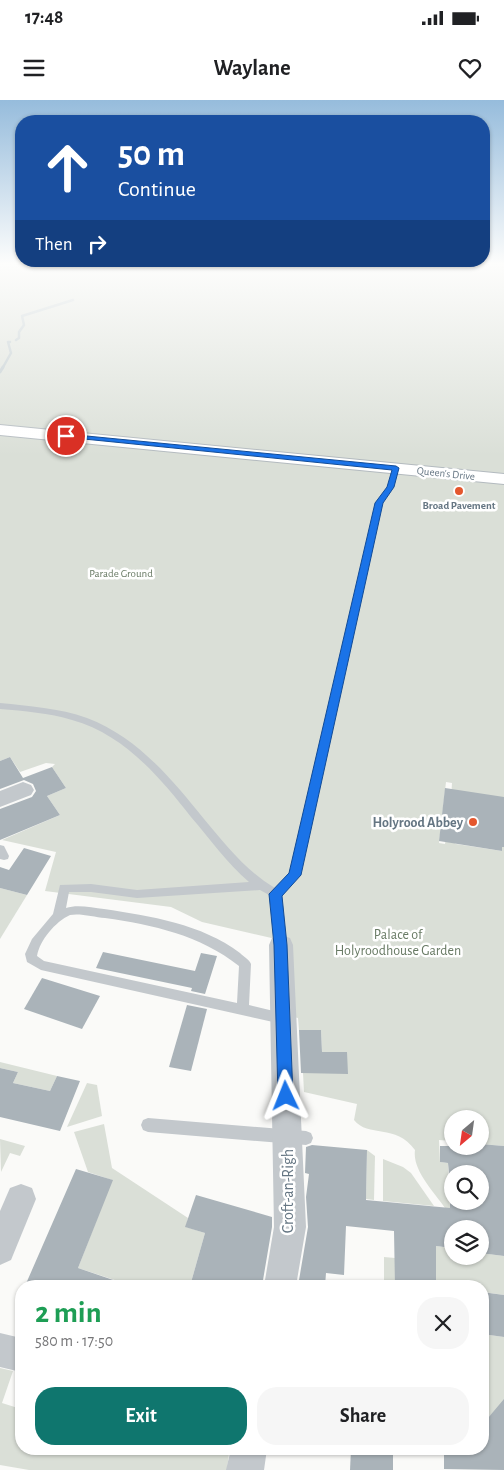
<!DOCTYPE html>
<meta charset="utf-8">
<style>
body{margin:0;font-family:"Alegreya Sans",sans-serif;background:#f6f6f6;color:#202124;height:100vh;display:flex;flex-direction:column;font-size:19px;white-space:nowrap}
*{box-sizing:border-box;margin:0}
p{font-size:16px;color:#757577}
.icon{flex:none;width:28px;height:28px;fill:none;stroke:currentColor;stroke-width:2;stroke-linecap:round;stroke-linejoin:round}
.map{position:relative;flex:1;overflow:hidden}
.drawer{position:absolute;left:15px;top:1180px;width:474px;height:175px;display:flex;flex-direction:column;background:#fff;border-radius:20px;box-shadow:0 1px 4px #0004}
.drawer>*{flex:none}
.top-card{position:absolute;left:15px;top:15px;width:475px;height:152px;border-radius:20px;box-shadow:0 1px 4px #0004;background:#1a4fa0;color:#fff;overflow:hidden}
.needle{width:32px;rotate:209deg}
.tools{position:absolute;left:444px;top:1010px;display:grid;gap:10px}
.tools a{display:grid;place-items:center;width:45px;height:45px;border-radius:50%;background:#fff;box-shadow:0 1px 4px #0004;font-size:25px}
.pin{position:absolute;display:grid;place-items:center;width:42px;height:42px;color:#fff;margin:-21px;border:2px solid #fff;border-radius:50%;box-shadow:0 1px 5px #0007}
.me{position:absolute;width:55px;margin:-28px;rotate:358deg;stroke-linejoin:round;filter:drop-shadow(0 0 4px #0008)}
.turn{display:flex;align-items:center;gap:18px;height:105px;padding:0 20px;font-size:22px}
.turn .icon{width:65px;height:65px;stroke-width:2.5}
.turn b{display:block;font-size:35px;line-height:42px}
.then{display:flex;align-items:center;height:48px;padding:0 20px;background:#0003;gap:10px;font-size:19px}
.round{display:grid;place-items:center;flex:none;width:52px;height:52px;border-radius:20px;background:#f6f6f6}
.head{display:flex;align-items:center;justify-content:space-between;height:85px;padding:0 20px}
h1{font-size:30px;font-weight:600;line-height:38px;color:#1e9e55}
.action{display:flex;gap:10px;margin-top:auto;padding:10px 20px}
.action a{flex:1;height:58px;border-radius:20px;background:#0f766e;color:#fff;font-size:20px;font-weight:600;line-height:58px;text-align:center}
.action a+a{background:#f6f6f6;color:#202124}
.status{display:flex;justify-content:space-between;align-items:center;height:35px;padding:0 25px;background:#fff;direction:ltr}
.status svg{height:14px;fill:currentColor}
header{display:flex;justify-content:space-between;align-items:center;height:65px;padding:0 20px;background:#fff;font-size:22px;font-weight:600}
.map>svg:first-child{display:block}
.green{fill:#dadfd7}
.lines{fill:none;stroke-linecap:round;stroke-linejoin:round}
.stream-far1{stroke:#bbc7cb;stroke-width:2.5}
.stream{stroke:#bbc7cb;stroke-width:3}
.building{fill:#aab3b9}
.secondary-casing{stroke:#b3babf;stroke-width:2}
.lane{fill:#c3c8cc;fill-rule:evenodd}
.street{fill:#c3c8cc;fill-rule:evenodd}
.secondary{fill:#fff;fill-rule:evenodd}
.route{fill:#1a73e8;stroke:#114b97}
.poi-dot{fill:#e4572e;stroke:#fff;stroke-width:2}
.labels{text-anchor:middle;stroke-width:5;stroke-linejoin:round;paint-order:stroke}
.far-street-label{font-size:11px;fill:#657683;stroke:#fff}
.far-poi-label{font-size:11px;font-weight:bold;fill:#657683;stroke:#fff}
.far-park-label{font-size:11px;fill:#687a64;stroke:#fff}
.poi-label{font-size:14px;font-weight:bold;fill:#657683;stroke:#fff;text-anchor:end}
.park-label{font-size:14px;fill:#687a64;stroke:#fff}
.near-street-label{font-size:16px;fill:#657683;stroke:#fff}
</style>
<div class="status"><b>17:48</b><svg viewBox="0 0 49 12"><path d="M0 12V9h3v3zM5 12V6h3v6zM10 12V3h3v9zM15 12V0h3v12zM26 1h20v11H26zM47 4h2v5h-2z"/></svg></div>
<header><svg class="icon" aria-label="menu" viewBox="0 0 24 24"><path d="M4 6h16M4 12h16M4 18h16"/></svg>Waylane<svg class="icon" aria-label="heart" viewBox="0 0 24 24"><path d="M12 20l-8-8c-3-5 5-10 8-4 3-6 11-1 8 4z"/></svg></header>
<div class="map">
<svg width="504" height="1370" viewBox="0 0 504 1370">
<rect width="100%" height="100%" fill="#fafaf8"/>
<!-- green -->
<g class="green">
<path d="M0,164H504V706L451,698L452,683L446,682L439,743L445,744L446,737L456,744L502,751V747H504V1046L480,1044V1019H452V1041L439,1040L440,1062L448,1063L450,1108H445C434,1092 412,1070 415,1050C396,1023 368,1038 354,1020L357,1004L304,992L303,973L346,952H322L321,930H299L298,918L293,917L289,842L202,822L171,807L45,791L56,752L2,740L60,715L47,696L66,688L52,667L55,664L46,663L20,672L10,657L0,661Z"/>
<polygon points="0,788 27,795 0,839"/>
<polygon points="0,962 57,976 50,991 13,983 18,972 0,968"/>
<polygon points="87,983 97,985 102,1016 67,1027"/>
<polygon points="104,1024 112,1068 188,1118 186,1127 205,1133 190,1186 133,1186 78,1168 112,1080 88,1072 74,1032"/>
<polygon points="0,1039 25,1046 20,1056 10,1053 1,1072"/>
<polygon points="367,1050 375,1056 374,1100 366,1099"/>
<polygon points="383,1059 403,1067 411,1073 434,1106 383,1101"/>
<polygon points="436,1146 452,1148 452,1156 480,1156 480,1153 504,1156 504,1195 483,1192 482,1186 436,1184"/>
<polygon points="384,1157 395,1158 395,1186 384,1186"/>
<path d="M482,1234L504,1237V1307C488,1312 484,1324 482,1339Z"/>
<polygon points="0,1268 13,1271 2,1303 21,1309 21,1349 218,1349 229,1353 227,1370 29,1370 0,1365"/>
</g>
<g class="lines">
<!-- stream-far1 -->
<g class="stream-far1">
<polyline points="16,240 19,238 19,232 24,225 22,216 73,200"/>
<polyline points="2,269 11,253 8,242 10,242"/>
</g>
<!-- stream -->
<polyline class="stream" points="0,272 3,267"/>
</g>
<!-- building -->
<g class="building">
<polygon points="10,657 23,678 52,667 66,688 47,696 60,715 0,740 0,709 32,697 36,691 33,684 24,680 0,689 0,661"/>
<polygon points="445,688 504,697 504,747 502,747 502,751 439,741"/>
<polygon points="24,748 51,756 27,795 0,788 0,767 9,770"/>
<polygon points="103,852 195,871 201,853 217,856 205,894 191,891 192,888 96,868"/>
<polygon points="42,878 100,896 82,929 24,909"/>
<polygon points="187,905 207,909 191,971 169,967"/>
<polygon points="299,930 321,930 322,952 347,952 348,974 301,973"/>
<polygon points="0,968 18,972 13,983 50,991 57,976 80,981 60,1031 0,1017"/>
<polygon points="480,1044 504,1046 504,1156 480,1153 480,1129 452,1129 452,1148 436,1146 436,1186 395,1186 394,1131 346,1126 344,1175 326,1173 325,1186 298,1186 308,1127 306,1097 309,1074 305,1073 306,1047 312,1045 367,1050 366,1100 450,1108 450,1101 480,1101 480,1074 449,1074 448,1063 440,1062 440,1046 480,1046"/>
<polygon points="76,1069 113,1080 78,1168 125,1184 125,1186 25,1186"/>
<polygon points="196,1095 272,1117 272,1127 262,1186 190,1186 205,1133 185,1127"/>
<polygon points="482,1192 504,1195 504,1237 482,1234"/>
<polygon points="504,1299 504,1370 444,1369 444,1349 482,1349 482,1331 488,1318"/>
<polygon points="351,1349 393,1349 393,1370 350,1370"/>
</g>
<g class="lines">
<!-- secondary casing -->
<g class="secondary-casing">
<polygon id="secondary" points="0,325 504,374 504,384 0,335"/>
</g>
<!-- lane -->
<g class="lane">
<path d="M396,366L399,368L394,387L382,403L299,775L282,795L287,845L285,848L281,850L277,848L275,845L271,796L260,790L137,798L91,792H69L66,808C78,804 92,808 104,809C150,816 202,824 240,853C244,857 249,859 251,864L249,905L286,914L288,918L286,922L282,924L41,870L27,862L25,854L32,839L53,814L60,785L91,784L137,790L249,782C227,763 210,739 191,717C159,676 123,634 72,620C49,613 24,611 0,609V603C29,606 59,608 87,618C137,637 171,678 204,719C225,744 246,771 275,788L289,773L376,403L388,387L393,368ZM70,815C80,813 94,817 105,818C153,825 200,835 239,866L237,903L44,861L37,856C40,840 55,822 70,815Z"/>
<polygon points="0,745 4,746 9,756 8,759 4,760 0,759"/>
<polygon points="148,1018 306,1031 311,1033 313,1038 311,1043 306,1045 148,1032 143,1030 141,1025 143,1020"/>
</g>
<!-- street -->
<g class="street">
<polygon points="23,682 31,685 34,690 31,695 0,707 0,691"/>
<polygon points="281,835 290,838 293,845 306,1127 296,1186 264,1186 274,1127 269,845 272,838"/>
<polygon points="21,1084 32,1088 36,1099 11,1160 0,1165 0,1111 10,1088"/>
<polygon points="0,1233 21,1238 21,1272 0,1267"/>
<polygon points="231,1349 267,1349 264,1370 226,1370"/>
</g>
<!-- secondary -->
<use href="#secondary" class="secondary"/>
</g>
<!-- sky -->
<linearGradient id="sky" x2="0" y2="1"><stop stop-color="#96bcdc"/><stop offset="0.46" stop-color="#fdfdfc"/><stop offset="1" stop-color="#fdfdfc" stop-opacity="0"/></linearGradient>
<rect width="504" height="356" fill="url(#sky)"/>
<!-- route -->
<polygon class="route" points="66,334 396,366 399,368 394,387 383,403 301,775 282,796 287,845 293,996 291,1001 286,1003 280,1001 278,996 274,845 269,794 289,773 375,403 387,387 392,370 64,337 63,336"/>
<!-- markers -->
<g class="poi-dot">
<circle cx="459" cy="391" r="5"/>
<circle cx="473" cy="722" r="5"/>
</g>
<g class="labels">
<!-- far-street labels -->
<g class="far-street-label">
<text transform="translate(446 373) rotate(6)" y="4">Queen's Drive</text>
</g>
<!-- far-poi labels -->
<g class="far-poi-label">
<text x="459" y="409">Broad Pavement</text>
</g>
<!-- far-park labels -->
<g class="far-park-label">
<text x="121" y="477">Parade Ground</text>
</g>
<!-- poi labels -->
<g class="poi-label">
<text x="463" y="727">Holyrood Abbey</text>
</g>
<!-- park labels -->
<g class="park-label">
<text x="398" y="839">Palace of<tspan x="398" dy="16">Holyroodhouse Garden</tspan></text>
</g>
<!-- near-street labels -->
<g class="near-street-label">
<text transform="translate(287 1091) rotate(-90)" y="6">Croft-an-Righ</text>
</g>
</g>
</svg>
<div class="tools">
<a><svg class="needle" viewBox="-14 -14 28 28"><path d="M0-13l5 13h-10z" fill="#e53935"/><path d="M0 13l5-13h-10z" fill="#757577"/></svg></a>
<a><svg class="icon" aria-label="search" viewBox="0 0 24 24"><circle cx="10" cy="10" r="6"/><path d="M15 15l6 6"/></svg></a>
<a><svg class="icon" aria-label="layers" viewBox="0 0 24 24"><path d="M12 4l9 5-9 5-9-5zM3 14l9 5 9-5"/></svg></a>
</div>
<div class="pin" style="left:66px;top:336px;background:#d93025"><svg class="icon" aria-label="arrive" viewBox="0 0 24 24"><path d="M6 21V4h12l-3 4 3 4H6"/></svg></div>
<svg class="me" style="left:286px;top:996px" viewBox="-20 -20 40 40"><path d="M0-17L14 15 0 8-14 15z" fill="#1a73e8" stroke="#fff" stroke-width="4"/></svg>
<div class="top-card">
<div class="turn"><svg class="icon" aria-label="ahead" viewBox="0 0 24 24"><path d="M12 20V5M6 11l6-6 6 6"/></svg><div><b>50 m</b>Continue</div></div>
<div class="then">Then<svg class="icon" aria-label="right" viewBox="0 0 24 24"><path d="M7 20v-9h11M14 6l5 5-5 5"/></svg></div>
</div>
<section class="drawer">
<div class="head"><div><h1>2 min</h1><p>580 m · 17:50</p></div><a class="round"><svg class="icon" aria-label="close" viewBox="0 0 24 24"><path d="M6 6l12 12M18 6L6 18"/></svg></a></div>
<div class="action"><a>Exit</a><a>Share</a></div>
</section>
</div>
